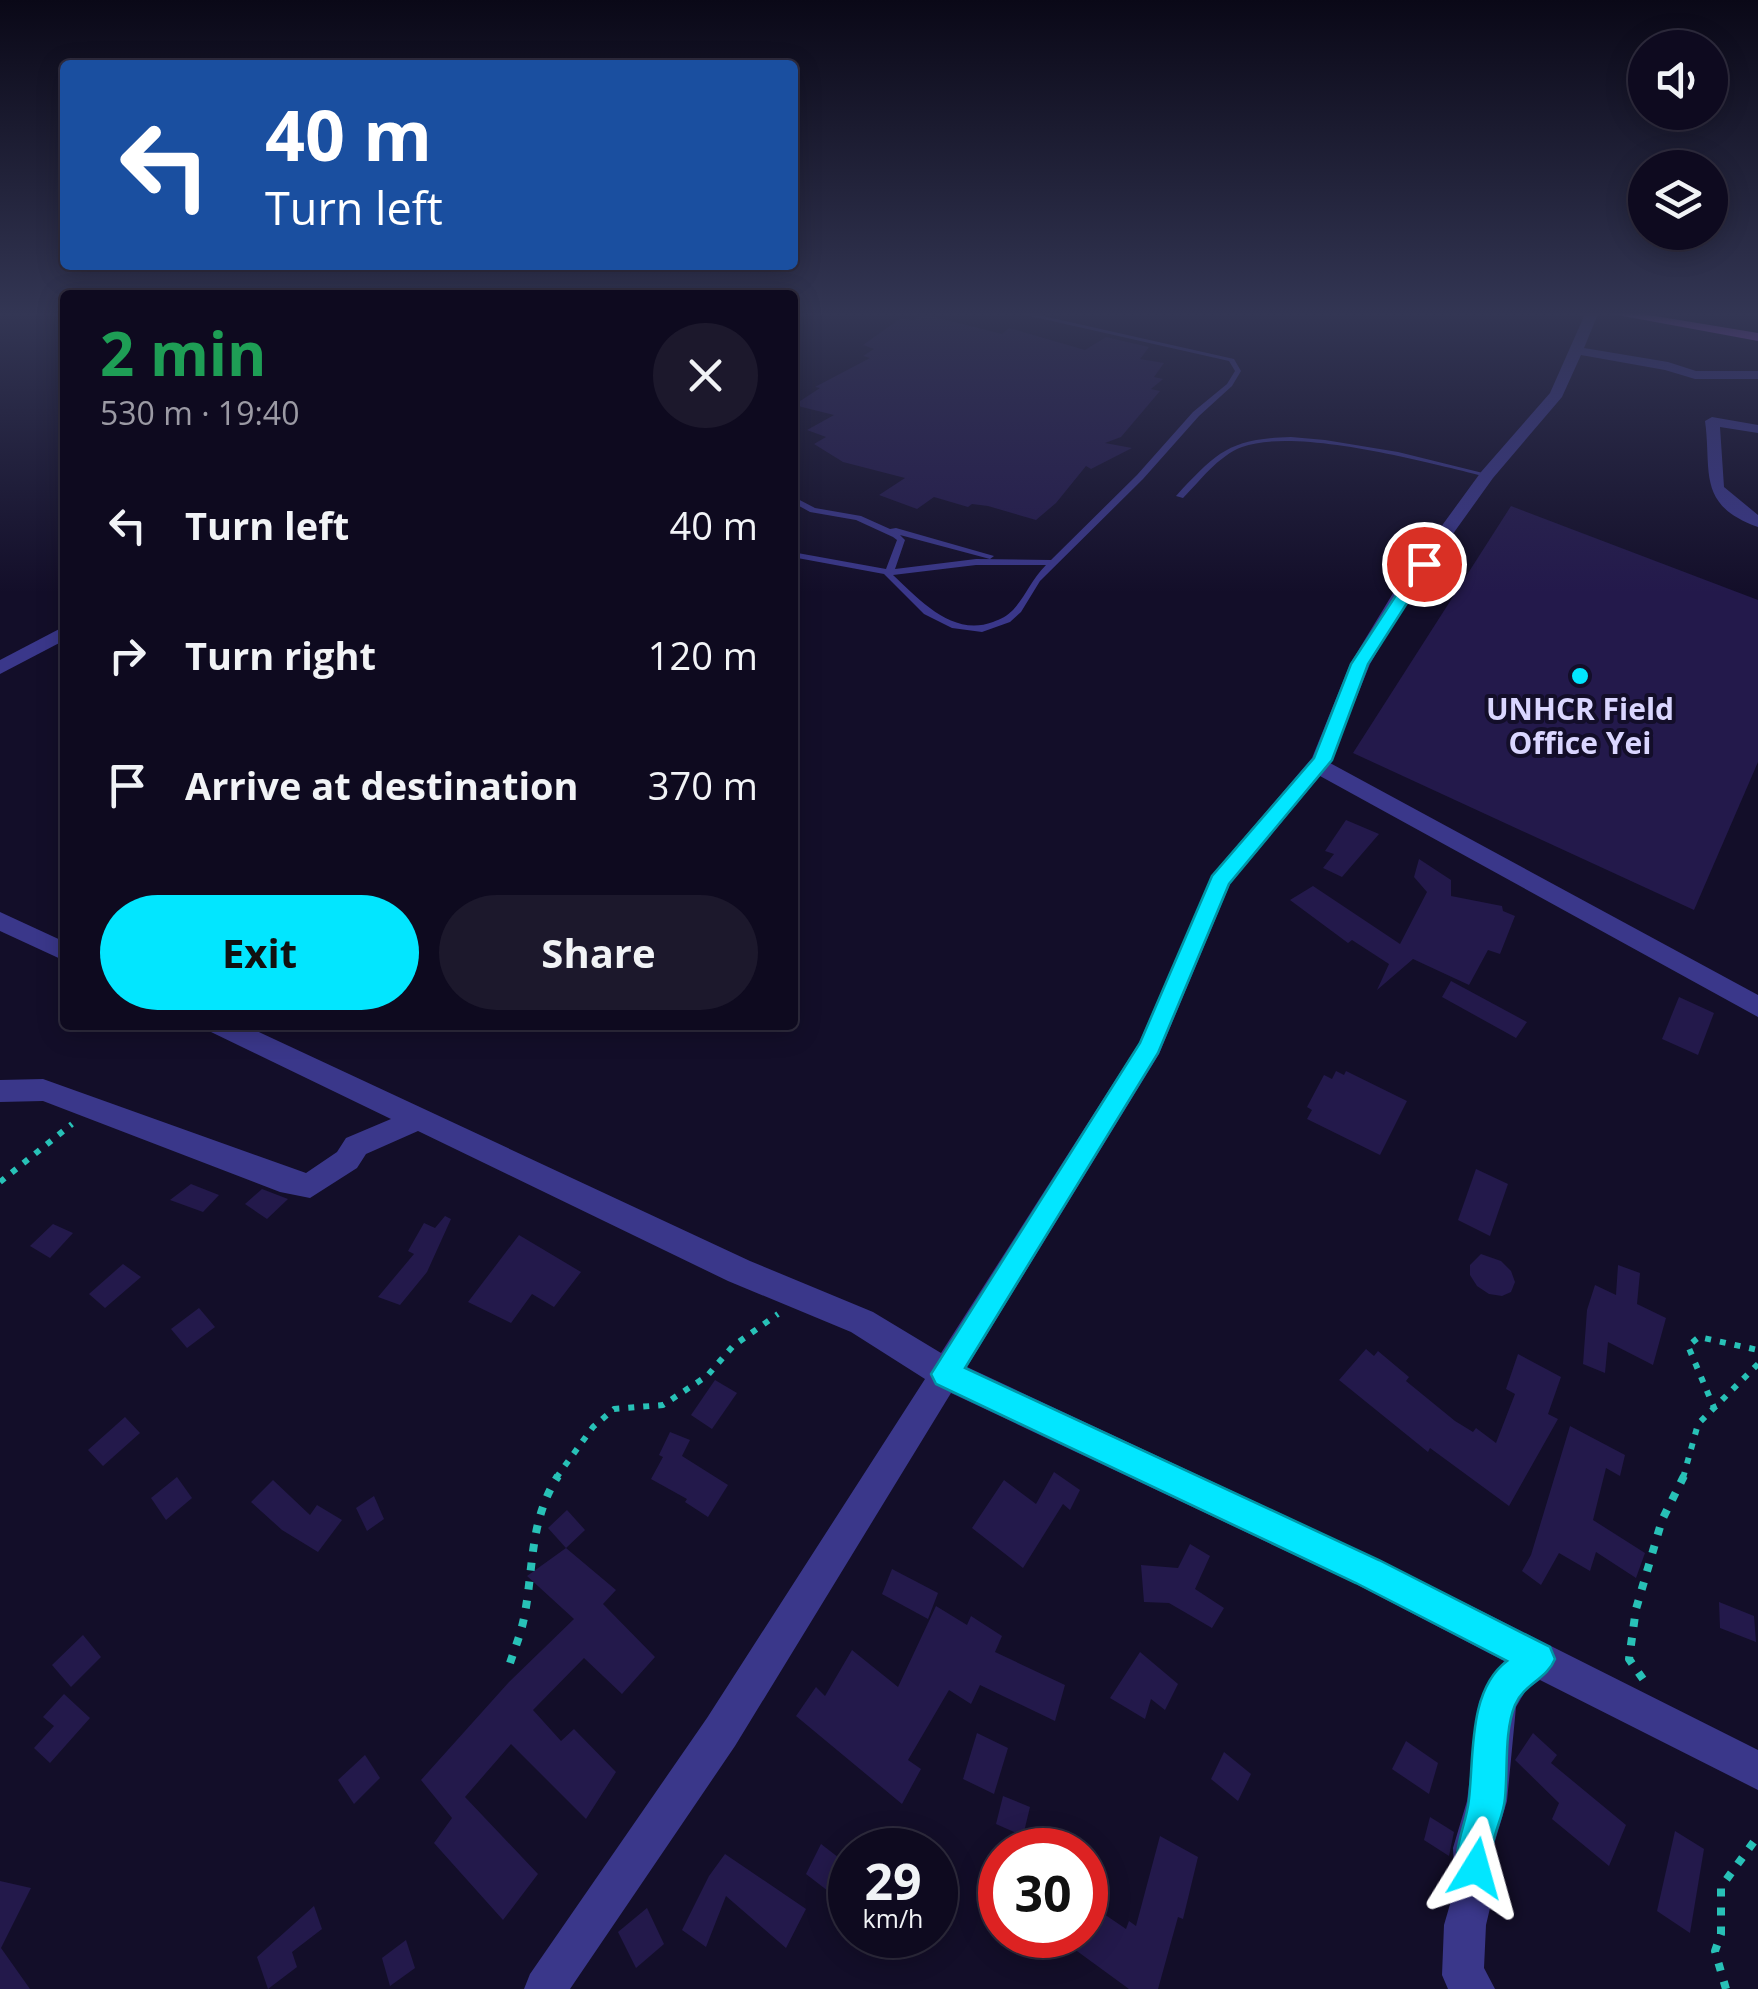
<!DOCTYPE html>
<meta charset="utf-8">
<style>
body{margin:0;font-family:"Open Sans",sans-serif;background:#1c182c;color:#f1f3f6;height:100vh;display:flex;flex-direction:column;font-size:38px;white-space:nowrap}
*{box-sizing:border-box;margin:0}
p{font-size:32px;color:#9b9aa4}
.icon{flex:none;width:55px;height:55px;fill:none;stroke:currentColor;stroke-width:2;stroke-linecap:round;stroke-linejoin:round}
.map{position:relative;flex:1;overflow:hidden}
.panel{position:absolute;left:60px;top:290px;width:738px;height:740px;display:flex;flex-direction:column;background:#0e0a1f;border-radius:10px;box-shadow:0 5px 25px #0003,0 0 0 2px #2e2b3d}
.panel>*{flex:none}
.guide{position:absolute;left:60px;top:60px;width:738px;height:210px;border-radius:10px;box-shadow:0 5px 25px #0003,0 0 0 2px #2e2b3d;background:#1a4fa0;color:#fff;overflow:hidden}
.controls{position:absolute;left:1628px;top:30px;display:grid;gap:20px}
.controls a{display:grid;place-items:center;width:100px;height:100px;border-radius:50%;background:#0e0a1f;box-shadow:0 5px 25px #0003,0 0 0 2px #2e2b3d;font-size:50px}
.speed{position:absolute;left:828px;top:1828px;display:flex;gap:20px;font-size:50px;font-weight:700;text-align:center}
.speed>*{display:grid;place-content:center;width:130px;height:130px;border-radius:50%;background:#0e0a1f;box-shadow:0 5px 25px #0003,0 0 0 2px #2e2b3d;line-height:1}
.speed small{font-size:25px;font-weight:400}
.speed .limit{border:15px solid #d22;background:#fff;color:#111}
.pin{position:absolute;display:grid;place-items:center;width:85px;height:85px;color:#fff;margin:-42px;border:5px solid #fff;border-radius:50%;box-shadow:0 2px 10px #0007}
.me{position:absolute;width:110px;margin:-55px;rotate:8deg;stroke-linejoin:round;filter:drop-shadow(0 0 8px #0008)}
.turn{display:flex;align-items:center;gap:35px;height:210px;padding:0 40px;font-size:45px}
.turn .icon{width:130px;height:130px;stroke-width:2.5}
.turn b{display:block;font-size:70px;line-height:85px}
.round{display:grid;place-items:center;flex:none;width:105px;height:105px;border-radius:52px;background:#1c182c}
.summary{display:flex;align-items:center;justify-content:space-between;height:170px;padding:0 40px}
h1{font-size:60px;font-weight:700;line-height:75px;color:#1e9e55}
.action{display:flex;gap:20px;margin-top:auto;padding:20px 40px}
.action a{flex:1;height:115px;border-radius:60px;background:#02e6ff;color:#111;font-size:40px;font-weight:700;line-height:115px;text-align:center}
.action a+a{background:#1c182c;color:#f1f3f6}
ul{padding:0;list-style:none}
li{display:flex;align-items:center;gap:30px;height:130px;padding:0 40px}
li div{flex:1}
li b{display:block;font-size:38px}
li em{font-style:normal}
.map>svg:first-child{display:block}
.building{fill:#23194b}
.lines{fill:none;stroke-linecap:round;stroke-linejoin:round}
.path-far1{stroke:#28c1b7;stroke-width:6;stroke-dasharray:6 9;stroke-linecap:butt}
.path{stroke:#28c1b7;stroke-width:8;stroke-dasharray:8 11;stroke-linecap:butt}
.lane{fill:#3a378a;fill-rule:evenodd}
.street{fill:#3a378a;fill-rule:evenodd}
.primary{fill:#c25dff;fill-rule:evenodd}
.route{fill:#02e6ff;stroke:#0196a6;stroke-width:2.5}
.poi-dot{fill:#02e6ff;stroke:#130e29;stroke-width:4}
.labels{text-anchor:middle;stroke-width:8;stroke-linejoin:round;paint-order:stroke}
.far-poi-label{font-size:30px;font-weight:bold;fill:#dad6ff;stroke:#130e29}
</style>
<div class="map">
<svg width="1758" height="1989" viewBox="0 0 1758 1989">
<rect width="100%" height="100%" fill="#130e29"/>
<!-- building -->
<g class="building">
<polygon points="923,314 1002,334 1009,328 1085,350 1106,337 1149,347 1140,359 1164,363 1154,377 1163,379 1151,389 1160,391 1121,437 1105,443 1132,448 1091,469 1086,466 1056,503 1036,520 988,506 972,504 968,507 934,497 917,509 879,495 905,478 843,462 814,444 826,437 807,430 834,415 794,405 820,388 815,387 870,358 863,356 874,349 863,345 901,318 913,320"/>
<polygon points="1511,506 1758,600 1758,762 1694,910 1353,753"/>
<polygon points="1346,820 1379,834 1342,877 1323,868 1334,854 1325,851"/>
<polygon points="1419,859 1451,880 1451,896 1502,906 1503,911 1515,916 1500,954 1488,950 1469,985 1413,959 1377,990 1389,964 1352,940 1348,943 1290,900 1313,886 1400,944 1427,892 1414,877"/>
<polygon points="1451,981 1527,1022 1516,1038 1442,997"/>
<polygon points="1679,997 1714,1013 1698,1055 1662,1039"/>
<polygon points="1336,1071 1344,1075 1346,1071 1407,1101 1380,1155 1307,1119 1312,1110 1307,1107 1324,1075 1332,1079"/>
<polygon points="1476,1169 1508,1184 1490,1236 1458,1220"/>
<polygon points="191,1184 219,1195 203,1212 170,1200"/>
<polygon points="262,1189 288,1199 267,1219 245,1204"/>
<polygon points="445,1216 451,1219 427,1272 400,1305 378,1297 414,1254 408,1251 424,1223 435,1228"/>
<polygon points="53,1224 73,1233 50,1258 30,1246"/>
<polygon points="519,1235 581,1272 554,1307 532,1294 511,1323 468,1302"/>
<polygon points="1481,1254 1501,1261 1511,1271 1515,1282 1511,1292 1502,1296 1489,1294 1477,1286 1470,1275 1470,1265"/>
<polygon points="123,1264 141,1277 105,1308 89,1294"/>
<polygon points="1618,1265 1640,1273 1637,1304 1666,1318 1653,1365 1608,1342 1605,1373 1583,1364 1587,1310 1595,1285 1616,1295"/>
<polygon points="199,1308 215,1327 187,1348 171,1329"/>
<polygon points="1366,1349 1374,1356 1378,1351 1409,1377 1406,1381 1455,1421 1473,1432 1476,1428 1496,1443 1515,1394 1506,1389 1518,1354 1561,1377 1548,1414 1558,1419 1509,1506 1430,1448 1428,1452 1339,1380"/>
<polygon points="715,1380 737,1393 712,1429 691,1415"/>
<polygon points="125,1417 140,1433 103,1466 88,1450"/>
<polygon points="1570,1426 1625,1455 1620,1476 1606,1468 1593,1520 1645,1553 1636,1578 1596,1552 1590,1571 1559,1553 1541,1585 1522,1571 1531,1555"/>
<polygon points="670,1432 690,1440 682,1456 728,1485 708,1517 685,1502 687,1499 651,1479 663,1457 659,1455"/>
<polygon points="1054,1472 1080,1490 1070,1510 1063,1504 1023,1568 972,1528 1004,1480 1036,1504"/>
<polygon points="177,1477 192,1498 166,1520 151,1498"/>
<polygon points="273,1480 310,1515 317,1505 342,1520 318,1552 282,1530 251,1502"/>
<polygon points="374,1496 384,1519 367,1531 356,1508"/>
<polygon points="567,1510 585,1530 566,1548 548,1528"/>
<polygon points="1190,1544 1210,1556 1195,1589 1224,1608 1212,1628 1169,1603 1144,1602 1141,1565 1178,1568"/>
<polygon points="566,1548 616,1590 603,1604 655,1657 622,1694 584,1658 533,1710 561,1741 574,1729 616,1772 586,1819 511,1744 465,1797 538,1874 503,1920 434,1843 452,1818 421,1780 509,1682 574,1619 527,1576"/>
<polygon points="892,1569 938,1593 928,1619 882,1594"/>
<polygon points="1719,1602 1754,1616 1756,1642 1720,1628"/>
<polygon points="936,1606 967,1625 971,1616 1002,1636 995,1652 1065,1685 1055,1721 980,1685 971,1704 949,1690 908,1760 921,1769 902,1804 796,1716 816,1687 825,1696 852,1650 898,1687"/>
<polygon points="83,1635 101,1657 71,1687 52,1665"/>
<polygon points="1140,1652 1178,1684 1165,1710 1151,1699 1145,1719 1110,1698"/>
<polygon points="64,1694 90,1718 50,1763 34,1748 54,1726 43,1717"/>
<polygon points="977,1733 1008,1748 994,1794 963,1779"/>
<polygon points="1533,1733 1557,1755 1551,1763 1626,1825 1609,1866 1552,1819 1559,1803 1515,1760"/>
<polygon points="1406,1741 1438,1763 1429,1794 1392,1769"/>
<polygon points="1224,1752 1251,1774 1238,1801 1211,1779"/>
<polygon points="365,1755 380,1778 354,1804 338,1780"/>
<polygon points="1003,1796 1030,1807 1023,1836 996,1824"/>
<polygon points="1430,1817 1454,1832 1449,1856 1424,1840"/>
<polygon points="1675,1831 1704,1849 1690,1933 1657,1911"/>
<polygon points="1160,1836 1198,1857 1183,1919 1178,1917 1158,1989 1129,1989 1055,1935 1085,1935 1085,1901 1126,1929 1129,1921 1136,1926"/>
<polygon points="821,1844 843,1861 828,1891 806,1874"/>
<polygon points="725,1854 806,1909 786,1948 726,1896 706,1947 682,1930 709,1876"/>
<polygon points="0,1881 31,1888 1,1948 30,1989 0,1989"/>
<polygon points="314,1906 322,1929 292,1952 297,1967 268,1989 257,1957"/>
<polygon points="647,1908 664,1944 636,1968 618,1932"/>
<polygon points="406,1940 415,1968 390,1986 382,1958"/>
</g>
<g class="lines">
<!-- path-far1 -->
<g class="path-far1">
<polyline points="0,1182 72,1124"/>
<polyline points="1715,1410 1688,1346 1699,1337 1758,1350"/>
<polyline points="556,1478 593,1427 614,1409 663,1405 707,1376 733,1346 778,1314"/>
<polyline points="1683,1478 1698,1424 1758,1364"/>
</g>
<!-- path -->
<g class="path">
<path d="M510,1663C515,1648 521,1633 524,1618C534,1568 529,1521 558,1476"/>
<polyline points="1643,1679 1629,1659 1636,1609 1662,1520 1684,1476"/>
<polyline points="1726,1989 1715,1951 1721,1934 1721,1887 1758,1836"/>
</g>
<!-- lane -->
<g class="lane">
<path d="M1021,314H1034L1234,359L1241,371L1232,386L1199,416L1143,479L1040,581L1021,612L1010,622L982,632L952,628L924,614L884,574L792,557V552L886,569L897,540L893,537L856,520L810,512L792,502V496L815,508L861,516L890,529L896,528L994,556L990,559L900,535L905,540L895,569L976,559L1051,560L1137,475L1193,412L1227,384L1235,371L1229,361ZM976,565H1046C1031,580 1026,596 1013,610C1007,616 1001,619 993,622C952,637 920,600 893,575Z"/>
<path d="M1291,437L1325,440L1398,452L1491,475L1487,477C1429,463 1297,427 1242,447C1218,456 1200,481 1183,498L1176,496C1217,452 1229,439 1291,437Z"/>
</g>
<!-- street -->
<g class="street">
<polygon points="1585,314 1598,314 1584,348 1668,362 1696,371 1758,371 1758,379 1695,379 1665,370 1581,355 1562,397 1493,478 1412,591 1370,664 1330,763 1758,995 1758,1017 1320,776 1230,884 1159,1054 967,1367 1380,1560 1758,1750 1758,1790 1540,1680 1526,1690 1516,1707 1507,1801 1493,1848 1495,1887 1486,1925 1484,1968 1495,1989 1448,1989 1442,1975 1444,1925 1455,1887 1453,1848 1467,1801 1479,1702 1504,1661 1356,1584 951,1393 735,1746 570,1989 524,1989 530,1974 707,1718 925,1379 851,1332 728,1281 418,1131 366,1154 357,1168 310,1198 280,1192 43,1101 0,1102 0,1080 43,1079 306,1173 337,1152 346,1138 391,1119 211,1032 207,1025 244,1025 750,1261 873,1312 941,1353 1139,1043 1212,875 1312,758 1350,664 1395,590 1481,472 1550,393"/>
<path d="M1712,417L1758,425V433L1720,427L1724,487L1758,515V527C1696,505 1712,471 1705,421Z"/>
<polygon points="65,626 65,640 0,674 0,660"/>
<polygon points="0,912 65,942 65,961 0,931"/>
</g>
<!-- primary -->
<polygon class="primary" points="1612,314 1643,314 1758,333 1758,341"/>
</g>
<!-- sky -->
<linearGradient id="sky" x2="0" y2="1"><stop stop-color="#0a0817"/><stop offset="0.53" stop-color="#333654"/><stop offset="1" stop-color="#333654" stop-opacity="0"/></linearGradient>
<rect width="1758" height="593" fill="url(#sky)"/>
<!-- route -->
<path class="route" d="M1419,560L1432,564L1368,664L1332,760L1229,884L1158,1053L965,1368L1379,1560L1550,1647L1555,1659C1547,1679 1524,1684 1515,1705C1504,1732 1508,1769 1505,1798C1504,1813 1496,1828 1493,1843C1490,1857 1494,1867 1489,1881L1476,1886L1462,1881C1449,1849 1466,1830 1469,1799C1474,1756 1468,1690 1507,1661L1356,1583L936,1384L931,1374L1140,1043L1212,876L1314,758L1351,664Z"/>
<!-- markers -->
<circle class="poi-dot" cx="1580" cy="676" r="10"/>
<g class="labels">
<!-- far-poi labels -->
<g class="far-poi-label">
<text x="1580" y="720">UNHCR Field<tspan x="1580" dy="34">Office Yei</tspan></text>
</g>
</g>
</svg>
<div class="controls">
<a><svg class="icon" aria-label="sound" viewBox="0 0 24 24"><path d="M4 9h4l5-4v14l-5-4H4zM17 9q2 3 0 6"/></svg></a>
<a><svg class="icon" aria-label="layers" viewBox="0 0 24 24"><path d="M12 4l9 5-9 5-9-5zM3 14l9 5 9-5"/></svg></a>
</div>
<div class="speed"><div>29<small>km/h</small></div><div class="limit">30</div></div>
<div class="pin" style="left:1424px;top:564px;background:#d93025"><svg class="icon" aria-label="arrive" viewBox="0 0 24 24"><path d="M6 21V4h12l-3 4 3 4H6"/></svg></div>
<svg class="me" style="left:1476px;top:1868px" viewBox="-20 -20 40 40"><path d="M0-17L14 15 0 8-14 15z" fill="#02e6ff" stroke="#fff" stroke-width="4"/></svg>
<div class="guide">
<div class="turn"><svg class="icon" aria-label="left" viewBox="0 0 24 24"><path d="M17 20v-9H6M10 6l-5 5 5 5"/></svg><div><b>40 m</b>Turn left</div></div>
</div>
<section class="panel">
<div class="summary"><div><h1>2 min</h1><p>530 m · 19:40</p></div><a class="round"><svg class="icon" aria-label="close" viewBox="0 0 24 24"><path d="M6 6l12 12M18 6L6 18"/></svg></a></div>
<ul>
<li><svg class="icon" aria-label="left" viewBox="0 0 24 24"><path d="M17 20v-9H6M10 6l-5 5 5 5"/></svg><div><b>Turn left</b></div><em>40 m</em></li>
<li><svg class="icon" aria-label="right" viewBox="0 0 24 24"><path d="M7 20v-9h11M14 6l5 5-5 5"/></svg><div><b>Turn right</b></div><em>120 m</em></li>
<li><svg class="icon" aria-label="arrive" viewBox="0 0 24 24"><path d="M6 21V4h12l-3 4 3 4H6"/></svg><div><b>Arrive at destination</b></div><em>370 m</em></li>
</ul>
<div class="action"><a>Exit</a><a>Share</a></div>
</section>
</div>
